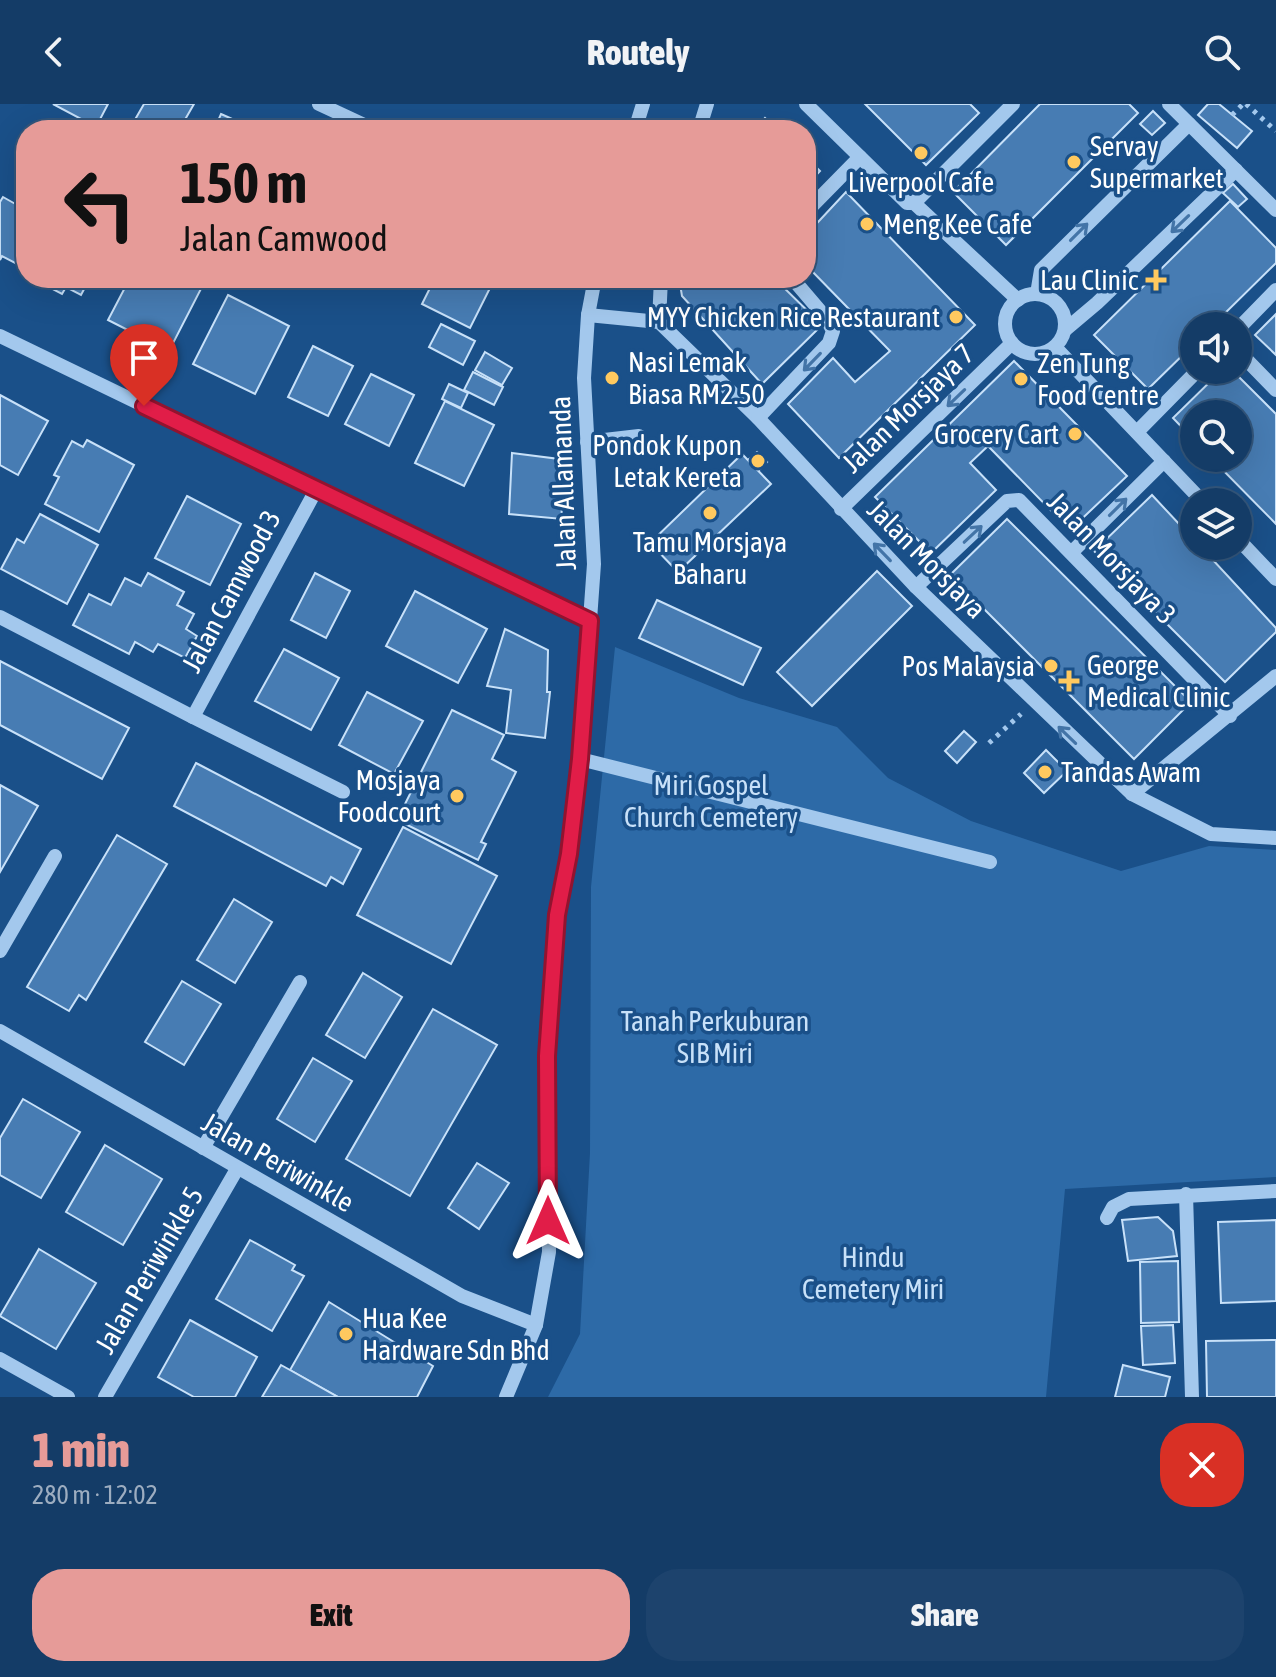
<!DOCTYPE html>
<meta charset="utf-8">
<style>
body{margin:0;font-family:"Asap Condensed",sans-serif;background:#1d436d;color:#f1f3f6;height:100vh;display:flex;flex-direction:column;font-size:30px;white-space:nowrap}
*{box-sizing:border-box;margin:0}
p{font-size:26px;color:#9dadc0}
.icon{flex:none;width:44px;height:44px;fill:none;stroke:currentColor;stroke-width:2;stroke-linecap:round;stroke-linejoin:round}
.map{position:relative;height:1293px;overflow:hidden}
.sheet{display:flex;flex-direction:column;background:#143c67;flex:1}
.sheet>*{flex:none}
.hud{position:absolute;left:16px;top:16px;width:800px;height:168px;border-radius:32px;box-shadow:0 8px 32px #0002,0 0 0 2px #33567b;background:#e69b98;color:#111;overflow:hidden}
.tools{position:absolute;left:1180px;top:208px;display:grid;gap:16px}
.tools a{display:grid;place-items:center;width:72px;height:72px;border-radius:50%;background:#143c67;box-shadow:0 8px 32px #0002,0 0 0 2px #33567b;font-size:40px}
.pin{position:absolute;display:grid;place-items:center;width:68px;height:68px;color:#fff;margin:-82px -34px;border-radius:50% 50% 50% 0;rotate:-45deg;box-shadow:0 0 8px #0007}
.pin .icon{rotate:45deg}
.me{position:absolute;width:88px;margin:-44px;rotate:0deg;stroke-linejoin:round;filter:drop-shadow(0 0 6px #0008)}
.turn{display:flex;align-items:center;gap:28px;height:168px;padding:0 32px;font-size:36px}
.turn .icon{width:104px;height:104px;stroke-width:2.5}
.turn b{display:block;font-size:56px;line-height:68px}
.round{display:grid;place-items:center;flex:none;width:84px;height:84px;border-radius:32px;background:#1d436d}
.headline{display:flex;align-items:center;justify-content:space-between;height:136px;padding:0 32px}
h1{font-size:48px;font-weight:800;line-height:60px;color:#e69b98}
.cta{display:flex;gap:16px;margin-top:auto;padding:16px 32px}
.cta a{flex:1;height:92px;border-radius:32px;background:#e69b98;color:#111;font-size:32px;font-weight:800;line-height:92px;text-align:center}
.cta a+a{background:#1d436d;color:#f1f3f6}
header{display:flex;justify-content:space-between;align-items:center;height:104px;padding:0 32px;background:#143c67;font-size:36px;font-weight:800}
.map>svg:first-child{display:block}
.green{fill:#2d6aa7}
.building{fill:#477cb3;stroke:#c8e1f9;stroke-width:2}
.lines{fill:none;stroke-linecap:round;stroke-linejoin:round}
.path{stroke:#a3c8ed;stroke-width:5;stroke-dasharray:4 6;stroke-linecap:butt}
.minor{stroke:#a3c8ed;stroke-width:14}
.oneway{stroke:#4374a7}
.route-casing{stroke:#92132f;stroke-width:20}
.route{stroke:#e11d48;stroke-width:14}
.poi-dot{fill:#ffc95f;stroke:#1a5089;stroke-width:3}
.labels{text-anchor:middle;stroke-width:7;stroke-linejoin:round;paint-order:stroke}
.poi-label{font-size:28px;fill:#fff;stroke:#1a5089;text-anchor:start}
.street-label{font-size:28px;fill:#fff;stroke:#1a5089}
.park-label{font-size:28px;fill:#c8e1f9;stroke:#1a5089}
</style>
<header><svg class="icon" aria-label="back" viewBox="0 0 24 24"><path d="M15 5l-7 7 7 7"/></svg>Routely<svg class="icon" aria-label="search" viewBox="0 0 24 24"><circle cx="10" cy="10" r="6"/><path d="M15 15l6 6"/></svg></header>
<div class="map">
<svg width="1276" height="1293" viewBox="0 0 1276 1293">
<rect width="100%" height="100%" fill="#1a5089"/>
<!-- green -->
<polygon class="green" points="615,543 739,594 837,623 888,674 971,717 1121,767 1209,742 1276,746 1276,1073 1065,1085 1046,1293 548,1293 580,1230 590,1049 591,783"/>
<!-- building -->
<g class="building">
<polygon points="53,0 108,0 96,23"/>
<polygon points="144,0 194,0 179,26 129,26"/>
<polygon points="865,0 970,0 979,9 926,61"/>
<polygon points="1040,0 1129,0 1138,9 1006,141 953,88"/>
<polygon points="1208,0 1219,0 1252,27 1237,44 1198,11"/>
<polygon points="1153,7 1165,19 1152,31 1140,20"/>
<polygon points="221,10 257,26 214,26"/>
<polygon points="765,14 778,26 754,26"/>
<polygon points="806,53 820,67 806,82"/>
<polygon points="1233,80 1247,95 1238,103 1223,89"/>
<polygon points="846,88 975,221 839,354 788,300 833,254 855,278 890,247 806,161 806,131"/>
<polygon points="3,93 26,106 26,144 17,160 2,152 0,156 0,98"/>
<polygon points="1230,97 1276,144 1276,159 1212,222 1194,222 1194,240 1148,285 1094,231"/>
<polygon points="39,174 90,174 81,191 66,183 62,190 37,177"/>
<polygon points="130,174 195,174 204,179 169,247 108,216"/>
<polygon points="435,174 495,174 470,224 422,200"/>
<polygon points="679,174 774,174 822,221 762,280 682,192"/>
<polygon points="228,191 289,222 255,290 193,260"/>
<polygon points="1276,210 1276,251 1255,231"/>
<polygon points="441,220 475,237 463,261 429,243"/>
<polygon points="313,242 353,262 328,312 288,293"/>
<polygon points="485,248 512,264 502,281 475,266"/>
<polygon points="1014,257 1127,372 1070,426 988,342 970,359 996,386 931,449 875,393"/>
<polygon points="1222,266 1232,266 1276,310 1276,420 1211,354 1238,354 1238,310 1194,310 1194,336 1173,314"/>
<polygon points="473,268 503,283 494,301 464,286"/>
<polygon points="371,270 414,291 389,342 345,320"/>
<polygon points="449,280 468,289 461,304 442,295"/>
<polygon points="0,291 48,317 18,371 0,361"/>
<polygon points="445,297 494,321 464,382 415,359"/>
<polygon points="87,336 134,361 99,428 45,400 59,373 54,371 72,337 83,343"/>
<polygon points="757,348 767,358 759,366 749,355"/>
<polygon points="512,349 559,355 562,415 509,410"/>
<polygon points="742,350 771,380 678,468 650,439"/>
<polygon points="1152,391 1194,436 1194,442 1200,442 1276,524 1276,528 1225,578 1094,447"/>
<polygon points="187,392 241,420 210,481 155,454"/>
<polygon points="40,410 98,441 67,500 1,465 17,435 24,439"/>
<polygon points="1007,415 1191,598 1134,655 950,471"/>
<polygon points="877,467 912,502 812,602 777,568"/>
<polygon points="148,469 184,488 177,501 194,510 186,525 197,532 185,554 158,540 153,548 135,538 129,550 73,521 89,490 111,501 125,474 141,482"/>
<polygon points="315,469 350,487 326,534 291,516"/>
<polygon points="415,487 487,525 458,579 386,542"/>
<polygon points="657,496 761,544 743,581 639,534"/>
<polygon points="505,525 548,546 547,588 550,588 545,634 506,629 511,586 487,582"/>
<polygon points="284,545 339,574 311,626 255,597"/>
<polygon points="0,557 129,624 102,675 0,621"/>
<polygon points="367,588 423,617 394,670 339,641"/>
<polygon points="452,606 504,631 492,655 516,668 481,738 486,740 478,756 397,716"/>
<polygon points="964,627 976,638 957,659 945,647"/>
<polygon points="1046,646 1067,667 1044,689 1024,669"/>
<polygon points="196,659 361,745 343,780 331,773 326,782 174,702"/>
<polygon points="0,681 38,702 0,768"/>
<polygon points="403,723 497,772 451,860 357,811"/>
<polygon points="117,731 167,760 86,896 79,891 69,907 27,883"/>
<polygon points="234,795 272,818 235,879 197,856"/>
<polygon points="363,869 402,893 365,954 326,931"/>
<polygon points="182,877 221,900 184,961 145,938"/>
<polygon points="433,905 497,941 410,1092 346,1055"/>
<polygon points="313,954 352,977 315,1038 277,1015"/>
<polygon points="23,995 80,1028 41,1094 0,1071 0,1034"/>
<polygon points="105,1041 162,1075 123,1141 66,1108"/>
<polygon points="477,1059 509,1079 479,1125 448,1104"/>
<polygon points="1158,1113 1173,1127 1177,1152 1128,1157 1122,1116"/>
<polygon points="1276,1116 1276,1197 1221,1199 1218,1118"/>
<polygon points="250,1136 295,1161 292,1166 304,1172 272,1227 216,1195"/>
<polygon points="39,1145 96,1179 56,1245 0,1212"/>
<polygon points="1178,1157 1179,1218 1141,1219 1140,1158"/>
<polygon points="329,1198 433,1262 417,1293 338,1293 290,1266"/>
<polygon points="190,1216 257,1253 235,1293 194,1293 158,1273"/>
<polygon points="1173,1221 1175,1259 1143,1261 1141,1222"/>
<polygon points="1276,1236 1276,1293 1207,1293 1206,1237"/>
<polygon points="281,1261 290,1266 338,1293 262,1293"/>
<polygon points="1123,1261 1170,1273 1165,1293 1115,1293"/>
</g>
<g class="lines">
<!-- path -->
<g class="path">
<polyline points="1246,0 1276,27"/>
<polyline points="1232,11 1243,0"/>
<polyline points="989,639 1021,610"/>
</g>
<!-- minor -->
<g class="minor">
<polyline points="319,0 375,26"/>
<polyline points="806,0 907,99 914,99 1013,0"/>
<polyline points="1169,0 1276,106"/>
<polyline points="635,26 643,0"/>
<polyline points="699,26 707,0"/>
<polyline points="914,99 1018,196"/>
<polyline points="806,108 860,53"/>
<polyline points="661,174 659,218 758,314 916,483 1132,690 1276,572"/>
<circle cx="1035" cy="220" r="30"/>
<polyline points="1037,190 1041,166 1189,20"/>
<polyline points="588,211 659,218"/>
<polyline points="1238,225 1276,186"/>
<polyline points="1065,226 1097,199 1236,66"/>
<polyline points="0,232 590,517"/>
<polyline points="1055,243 1203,398"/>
<polyline points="1238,247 1276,286"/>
<polyline points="758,314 829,239 833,227 827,215 792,174"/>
<polyline points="1137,328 1198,266"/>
<polyline points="587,338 639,332"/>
<polyline points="841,405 1012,239"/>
<polyline points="1238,435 1276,475"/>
<polyline points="1072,448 1164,357"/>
<polyline points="916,483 1007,397 1019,396 1230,612"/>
<polyline points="0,513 193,613 316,386"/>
<polyline points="193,613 343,688"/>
<polyline points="580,655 990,758"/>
<polyline points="1132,690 1211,730 1276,734"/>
<polyline points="0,847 55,752"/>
<polyline points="0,927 462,1192 536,1221"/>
<polyline points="203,1044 300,878"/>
<polyline points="1186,1090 1192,1293"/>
<polyline points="1107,1114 1113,1103 1129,1095 1276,1087"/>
<polyline points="0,1255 68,1293"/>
<polyline points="105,1293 237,1065"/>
<polyline points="506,1293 536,1221 549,1148 547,952 557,811 569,750 580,655 594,460 584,274 588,211 595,174"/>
</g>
</g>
<!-- one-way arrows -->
<defs><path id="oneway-shaft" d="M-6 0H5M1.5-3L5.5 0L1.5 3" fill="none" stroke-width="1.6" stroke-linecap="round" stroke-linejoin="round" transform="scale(2)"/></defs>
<g class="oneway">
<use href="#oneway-shaft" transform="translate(1180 120) rotate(136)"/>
<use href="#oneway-shaft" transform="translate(1079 128) rotate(-45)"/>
<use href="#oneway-shaft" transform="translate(812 258) rotate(134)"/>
<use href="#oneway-shaft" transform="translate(956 294) rotate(136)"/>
<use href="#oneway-shaft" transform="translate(1118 403) rotate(-45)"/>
<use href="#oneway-shaft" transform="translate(973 430) rotate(-43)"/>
<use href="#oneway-shaft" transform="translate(882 448) rotate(-134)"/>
<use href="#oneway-shaft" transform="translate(1067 631) rotate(-136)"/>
</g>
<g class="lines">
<!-- route casing -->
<g class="route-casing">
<polyline id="route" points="144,302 590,517 580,655 569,750 557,811 547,952 548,1117"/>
</g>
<!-- route -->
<use href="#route" class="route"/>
</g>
<!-- markers -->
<g class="poi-dot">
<circle cx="921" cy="49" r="8"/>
<circle cx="1074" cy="58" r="8"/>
<circle cx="867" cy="120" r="8"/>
<path d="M1152 164h8v8h8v8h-8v8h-8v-8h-8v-8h8z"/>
<circle cx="956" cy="213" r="8"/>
<circle cx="612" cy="274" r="8"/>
<circle cx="1021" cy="275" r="8"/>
<circle cx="1075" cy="330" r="8"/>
<circle cx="758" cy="357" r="8"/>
<circle cx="710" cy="409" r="8"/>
<circle cx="1051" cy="562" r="8"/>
<path d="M1065 565h8v8h8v8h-8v8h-8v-8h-8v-8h8z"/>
<circle cx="1045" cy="668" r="8"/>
<circle cx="457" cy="692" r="8"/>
<circle cx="346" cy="1230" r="8"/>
</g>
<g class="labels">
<!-- poi labels -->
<g class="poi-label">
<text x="1090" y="52">Servay<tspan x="1090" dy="32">Supermarket</tspan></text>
<text x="921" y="88" text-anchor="middle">Liverpool Cafe</text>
<text x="883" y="130">Meng Kee Cafe</text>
<text x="1138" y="186" text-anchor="end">Lau Clinic</text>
<text x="940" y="223" text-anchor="end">MYY Chicken Rice Restaurant</text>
<text x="628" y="268">Nasi Lemak<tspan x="628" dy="32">Biasa RM2.50</tspan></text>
<text x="1037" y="269">Zen Tung<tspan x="1037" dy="32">Food Centre</tspan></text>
<text x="1059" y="340" text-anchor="end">Grocery Cart</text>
<text x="742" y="351" text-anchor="end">Pondok Kupon<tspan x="742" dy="32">Letak Kereta</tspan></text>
<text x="710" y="448" text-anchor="middle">Tamu Morsjaya<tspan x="710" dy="32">Baharu</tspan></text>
<text x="1087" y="571">George<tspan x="1087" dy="32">Medical Clinic</tspan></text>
<text x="1035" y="572" text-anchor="end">Pos Malaysia</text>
<text x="1061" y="678">Tandas Awam</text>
<text x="441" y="686" text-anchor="end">Mosjaya<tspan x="441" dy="32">Foodcourt</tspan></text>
<text x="362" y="1224">Hua Kee<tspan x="362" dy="32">Hardware Sdn Bhd</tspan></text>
</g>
<!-- street labels -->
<g class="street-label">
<text transform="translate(908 304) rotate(-44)" y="10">Jalan Morsjaya 7</text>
<text transform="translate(563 379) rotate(-92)" y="10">Jalan Allamanda</text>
<text transform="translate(1112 454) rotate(46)" y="10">Jalan Morsjaya 3</text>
<text transform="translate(927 455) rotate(45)" y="10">Jalan Morsjaya</text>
<text transform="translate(231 487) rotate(-62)" y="10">Jalan Camwood 3</text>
<text transform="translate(278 1058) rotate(30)" y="10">Jalan Periwinkle</text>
<text transform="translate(149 1166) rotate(-60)" y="10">Jalan Periwinkle 5</text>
</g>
<!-- park labels -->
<g class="park-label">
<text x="711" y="691">Miri Gospel<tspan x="711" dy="32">Church Cemetery</tspan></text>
<text x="715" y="927">Tanah Perkuburan<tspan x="715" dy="32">SIB Miri</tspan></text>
<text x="873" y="1163">Hindu<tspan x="873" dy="32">Cemetery Miri</tspan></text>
</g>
</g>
</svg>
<div class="tools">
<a><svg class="icon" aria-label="sound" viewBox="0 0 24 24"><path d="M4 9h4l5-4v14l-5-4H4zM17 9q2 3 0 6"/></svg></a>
<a><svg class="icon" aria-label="search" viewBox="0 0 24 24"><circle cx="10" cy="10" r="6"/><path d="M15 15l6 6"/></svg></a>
<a><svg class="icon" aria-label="layers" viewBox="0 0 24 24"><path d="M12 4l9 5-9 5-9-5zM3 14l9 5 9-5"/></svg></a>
</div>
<div class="pin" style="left:144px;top:302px;background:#d93025"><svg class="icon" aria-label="arrive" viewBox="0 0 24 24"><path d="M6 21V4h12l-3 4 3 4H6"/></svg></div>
<svg class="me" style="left:548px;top:1117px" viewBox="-20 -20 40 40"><path d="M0-17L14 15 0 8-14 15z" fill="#e11d48" stroke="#fff" stroke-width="4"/></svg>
<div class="hud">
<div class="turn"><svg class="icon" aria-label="left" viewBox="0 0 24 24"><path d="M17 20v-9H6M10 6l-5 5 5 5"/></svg><div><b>150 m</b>Jalan Camwood</div></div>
</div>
</div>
<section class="sheet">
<div class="headline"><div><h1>1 min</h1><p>280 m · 12:02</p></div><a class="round" style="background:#d93025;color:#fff"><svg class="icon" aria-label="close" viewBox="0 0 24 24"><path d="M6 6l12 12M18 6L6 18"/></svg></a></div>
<div class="cta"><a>Exit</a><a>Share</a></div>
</section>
